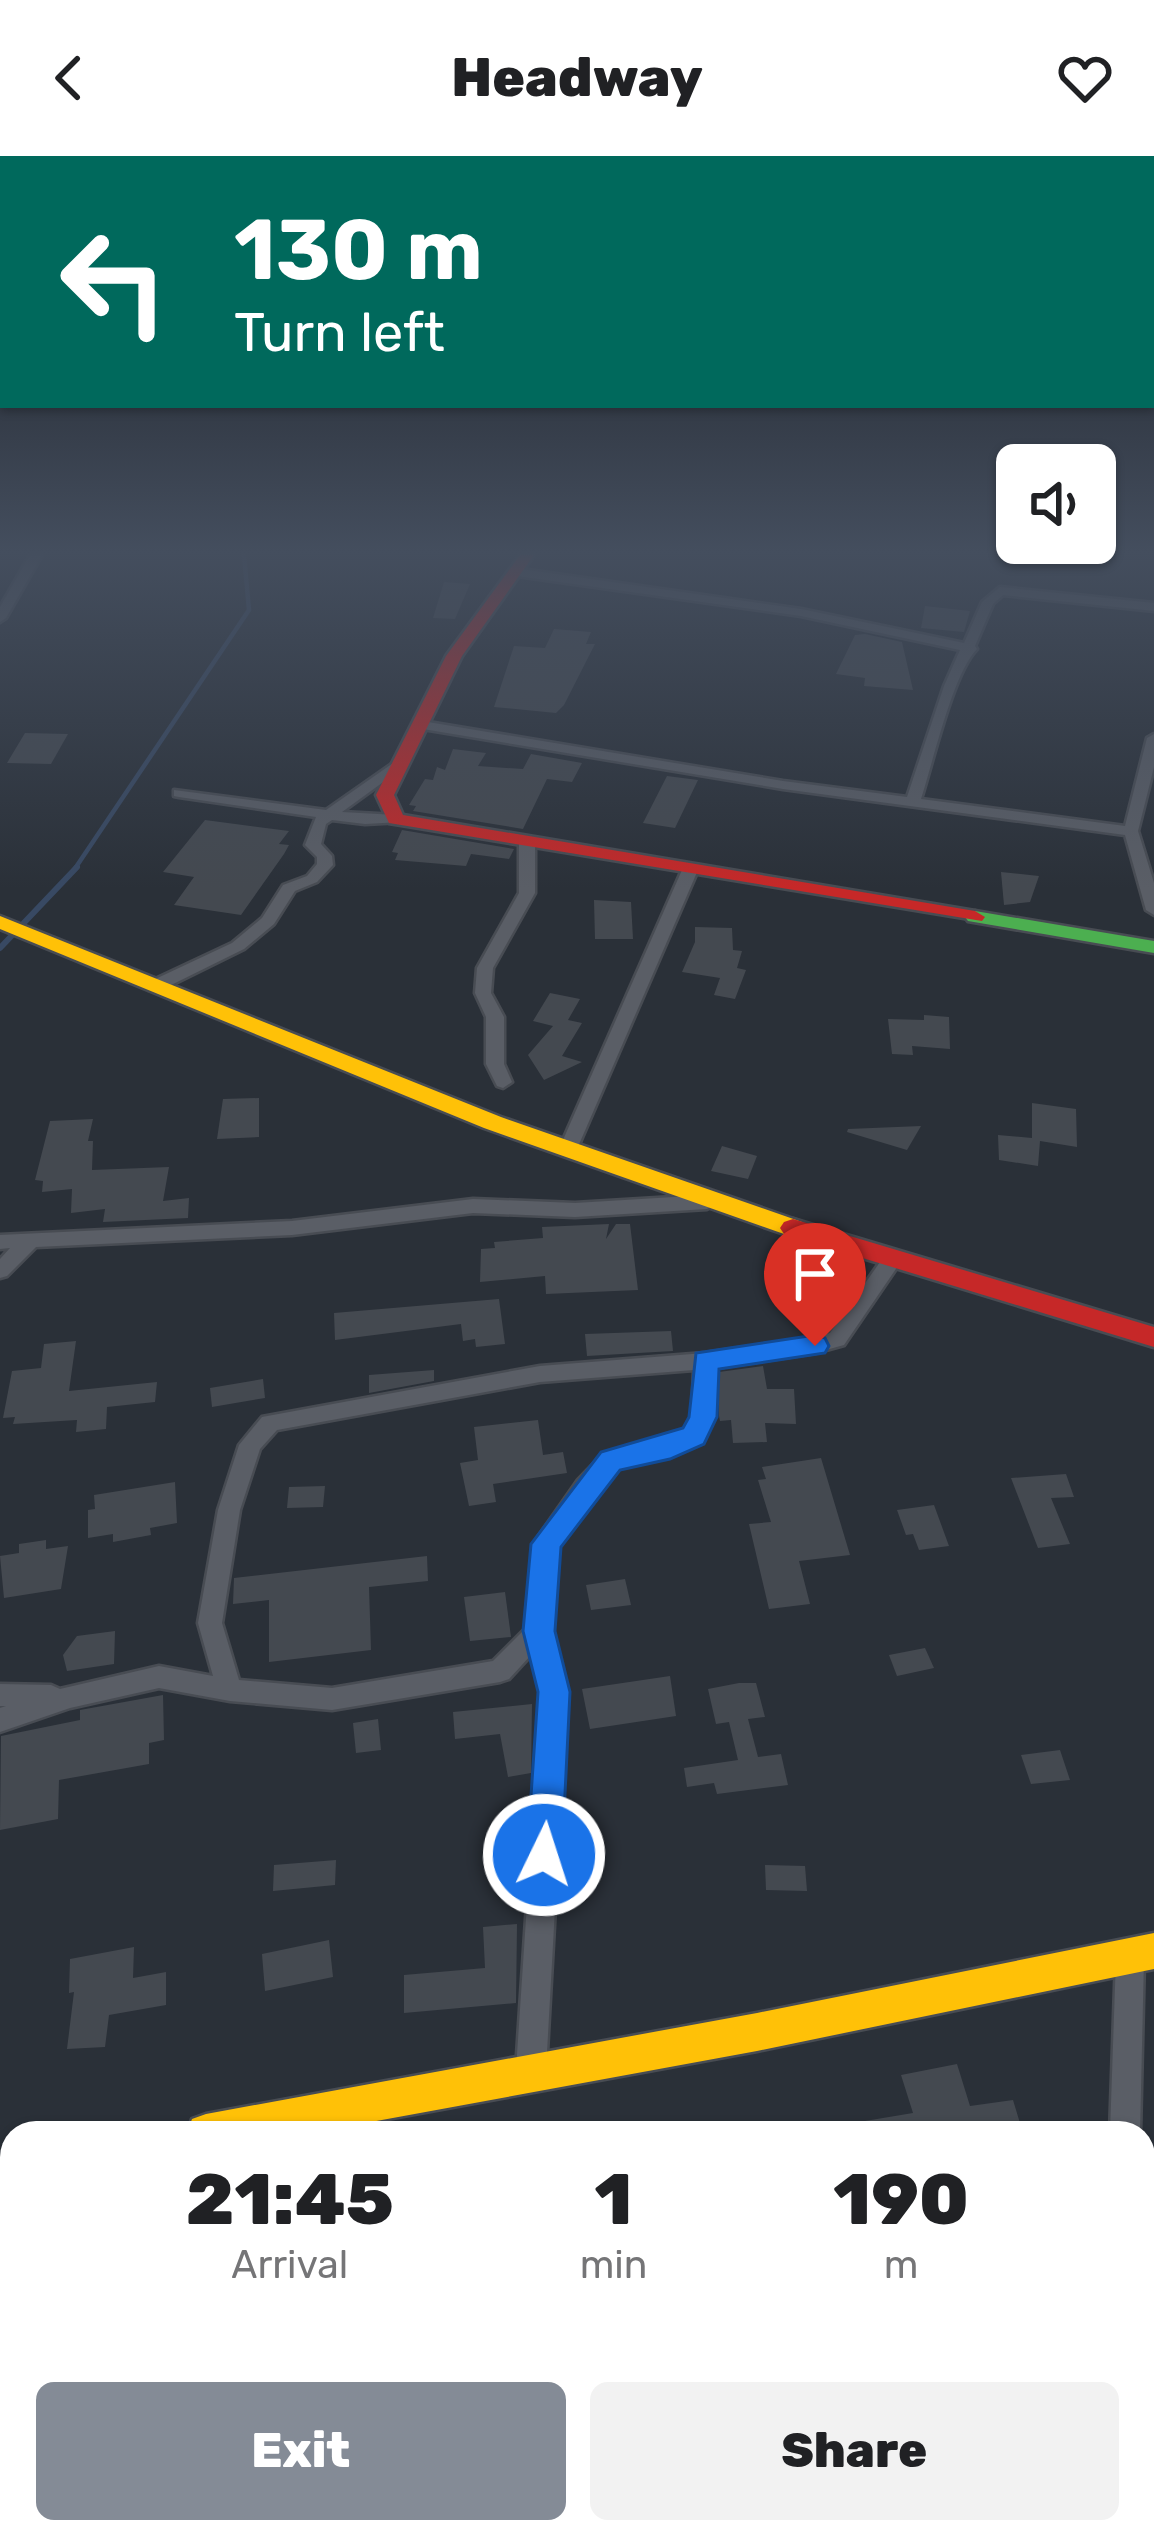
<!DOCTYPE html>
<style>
body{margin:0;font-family:Rubik,sans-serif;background:#f2f2f2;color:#202124;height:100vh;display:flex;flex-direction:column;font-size:45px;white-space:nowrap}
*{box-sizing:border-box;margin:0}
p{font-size:39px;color:#757577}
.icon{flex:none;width:66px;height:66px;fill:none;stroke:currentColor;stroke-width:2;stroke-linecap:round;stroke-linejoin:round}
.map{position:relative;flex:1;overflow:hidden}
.drawer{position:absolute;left:0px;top:1965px;width:1155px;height:423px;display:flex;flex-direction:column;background:#fff;border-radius:36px 36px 0 0;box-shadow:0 3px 9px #0004}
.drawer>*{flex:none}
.banner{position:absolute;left:0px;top:0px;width:1155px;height:252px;box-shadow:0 3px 9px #0004;background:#00695c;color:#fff;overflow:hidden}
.controls{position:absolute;left:996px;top:288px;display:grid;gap:24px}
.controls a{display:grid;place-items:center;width:120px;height:120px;border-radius:18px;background:#fff;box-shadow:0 3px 9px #0004;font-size:60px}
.pin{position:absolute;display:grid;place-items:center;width:102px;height:102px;color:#fff;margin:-123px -51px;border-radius:50% 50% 50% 0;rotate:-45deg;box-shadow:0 0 12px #0007}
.pin .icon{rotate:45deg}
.me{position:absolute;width:132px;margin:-66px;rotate:4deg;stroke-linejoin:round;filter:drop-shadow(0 0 9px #0008)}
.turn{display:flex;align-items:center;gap:42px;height:252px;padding:0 36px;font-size:54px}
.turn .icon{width:156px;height:156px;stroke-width:2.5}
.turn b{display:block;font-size:84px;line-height:102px}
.eta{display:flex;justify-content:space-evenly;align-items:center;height:204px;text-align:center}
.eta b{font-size:72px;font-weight:800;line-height:84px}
.button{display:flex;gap:24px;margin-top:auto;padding:24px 36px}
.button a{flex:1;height:138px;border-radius:18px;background:#848b96;color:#fff;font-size:48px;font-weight:800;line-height:138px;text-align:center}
.button a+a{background:#f2f2f2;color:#202124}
header{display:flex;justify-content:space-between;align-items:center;height:156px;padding:0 36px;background:#fff;font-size:54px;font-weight:800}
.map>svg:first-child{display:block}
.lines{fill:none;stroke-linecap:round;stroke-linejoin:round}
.stream-far1{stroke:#384963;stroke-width:4.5}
.stream{stroke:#384963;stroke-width:6}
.building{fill:#444950}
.street-casing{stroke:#484c53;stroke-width:5}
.fast-casing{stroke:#484c53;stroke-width:5}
.slow-casing{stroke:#484c53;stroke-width:5}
.jam-casing{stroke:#484c53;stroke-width:5}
.street{fill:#5a5e66;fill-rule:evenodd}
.fast{fill:#4caf50;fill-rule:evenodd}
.slow{fill:#ffc107;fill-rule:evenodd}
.jam{fill:#c62828;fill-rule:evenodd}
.route{fill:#1a73e8;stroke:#114b97;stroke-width:3}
</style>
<header><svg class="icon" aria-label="back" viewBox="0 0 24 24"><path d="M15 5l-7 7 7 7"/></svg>Headway<svg class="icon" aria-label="heart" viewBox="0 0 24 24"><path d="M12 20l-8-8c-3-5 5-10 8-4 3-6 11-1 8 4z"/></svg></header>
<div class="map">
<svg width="1154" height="2387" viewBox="0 0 1154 2387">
<rect width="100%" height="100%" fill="#2a3038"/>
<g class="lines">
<!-- stream-far1 -->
<polyline class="stream-far1" points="74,714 249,454 244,399"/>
<!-- stream -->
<polyline class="stream" points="0,792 77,711"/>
</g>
<!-- building -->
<g class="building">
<polygon points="444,426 470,428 455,463 433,462"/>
<polygon points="925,450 970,455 964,476 921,472"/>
<polygon points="554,473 591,476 586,488 595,488 564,549 556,557 494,551 514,490 545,492"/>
<polygon points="865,478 902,486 913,534 864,530 865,522 836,518 855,479"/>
<polygon points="25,577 68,578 51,608 7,607"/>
<polygon points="453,593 486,597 478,610 523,613 531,598 582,607 572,626 547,623 523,673 413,655 416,650 409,649 425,623 433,624 437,611 445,614"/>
<polygon points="667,620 698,624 675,672 643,667"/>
<polygon points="205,664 289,675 279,688 289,689 284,698 241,759 174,749 194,721 163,716"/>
<polygon points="402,674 514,693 509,703 471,698 466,710 395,704 398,697 392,696"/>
<polygon points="1001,716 1039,720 1030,746 1004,749"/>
<polygon points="594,744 631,746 633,783 595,783"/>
<polygon points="695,771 732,772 733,794 742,795 737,812 746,814 735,843 714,839 720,822 682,816 695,786"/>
<polygon points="550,837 580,843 568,864 582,867 562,900 582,906 544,924 528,899 553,870 533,865"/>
<polygon points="924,859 949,861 950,893 912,890 913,899 892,898 888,863 924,864"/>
<polygon points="259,942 259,981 217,983 223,943"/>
<polygon points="1032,947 1076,953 1077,991 1040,985 1038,1010 999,1004 998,979 1032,982"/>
<polygon points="93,963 88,985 93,985 92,1014 169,1011 163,1045 189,1042 188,1062 103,1066 105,1053 71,1057 72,1033 42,1036 43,1025 35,1024 50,965"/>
<polygon points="921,970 907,994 847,976 848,973"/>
<polygon points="722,990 757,1000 748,1023 711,1015"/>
<polygon points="609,1068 606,1083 616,1068 630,1068 638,1134 546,1138 545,1120 480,1126 481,1093 495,1092 494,1086 543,1082 542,1071"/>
<polygon points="499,1143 505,1188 476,1191 475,1183 463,1185 461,1168 335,1184 334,1157"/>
<polygon points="671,1175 673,1195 587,1200 585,1178"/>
<polygon points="76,1185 69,1235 157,1226 155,1246 107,1251 106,1273 76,1276 77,1264 13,1268 15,1261 3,1262 12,1215 41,1212 44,1188"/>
<polygon points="763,1210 767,1233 794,1233 796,1268 765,1267 767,1286 733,1287 731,1264 720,1265 719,1260 719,1216"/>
<polygon points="434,1214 434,1225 369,1237 369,1219"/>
<polygon points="263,1223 265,1242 212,1251 210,1232"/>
<polygon points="538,1264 543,1299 563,1296 567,1317 493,1328 496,1346 469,1350 460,1307 478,1304 474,1271"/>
<polygon points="821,1302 850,1399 799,1405 810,1448 769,1453 749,1368 771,1366 758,1324 766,1323 762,1311"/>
<polygon points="1066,1318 1074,1341 1051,1342 1070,1388 1038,1392 1011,1322"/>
<polygon points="175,1326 177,1367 150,1372 151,1379 113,1386 113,1378 88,1382 88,1354 95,1353 94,1339"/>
<polygon points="325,1330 323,1351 287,1352 289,1331"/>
<polygon points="934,1349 949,1390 919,1394 913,1378 906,1379 897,1354"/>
<polygon points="46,1384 46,1393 68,1390 61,1433 4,1442 0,1400 19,1397 19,1388"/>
<polygon points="427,1400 428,1425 369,1431 371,1494 269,1506 269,1444 233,1448 234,1422"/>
<polygon points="625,1423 631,1449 591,1454 586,1429"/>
<polygon points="505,1436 511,1481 470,1485 464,1441"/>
<polygon points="115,1475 114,1508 67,1515 63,1499 77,1480"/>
<polygon points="925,1492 934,1512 897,1520 889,1499"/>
<polygon points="670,1520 676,1560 590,1573 582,1533"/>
<polygon points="739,1527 756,1527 765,1561 748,1563 758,1601 781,1598 788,1629 717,1638 714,1627 687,1631 684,1612 738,1604 729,1566 716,1568 708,1533"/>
<polygon points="163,1539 164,1584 149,1587 149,1608 59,1624 58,1663 0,1674 1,1580 80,1564 80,1554"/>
<polygon points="532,1548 531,1617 508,1621 500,1578 455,1583 453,1556"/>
<polygon points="378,1563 381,1594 356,1597 353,1567"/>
<polygon points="1060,1594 1070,1624 1031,1628 1021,1599"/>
<polygon points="336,1704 335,1729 273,1735 274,1709"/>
<polygon points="765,1709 805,1710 807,1735 766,1734"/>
<polygon points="517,1768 516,1847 404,1857 404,1819 485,1812 483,1771"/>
<polygon points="329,1784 333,1821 265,1835 262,1798"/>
<polygon points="134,1791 133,1822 166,1816 166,1849 109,1859 105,1891 67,1893 74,1836 69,1837 70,1803"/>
<polygon points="957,1908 970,1950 1013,1944 1023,1977 860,1977 859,1966 913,1957 901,1919"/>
</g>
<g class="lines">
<!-- street casing -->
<g class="street-casing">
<g id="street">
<polygon points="30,399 42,399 6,462 0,466 0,451"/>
<path d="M514,412L801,453L964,487L982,446L1000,431L1154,447V455L1003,439L993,448L975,490L977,493C953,517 933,606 921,643L1125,670L1147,582L1154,578V611L1138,675L1154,727V759L1146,754L1125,679L783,633L417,572V566L422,565L783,625L907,641L944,530L960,494L801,460L510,419L508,416Z"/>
<polygon points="396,605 408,608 342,656 396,659 403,663 401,666 365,668 332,664 326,668 321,688 332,700 333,709 317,726 295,735 274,768 244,793 161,834 149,834 149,826 232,787 262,762 283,729 307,720 317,708 317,701 305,689 316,661 179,641 174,640 174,634 326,654"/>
<polygon points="527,681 535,686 535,737 493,812 491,837 504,861 504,908 512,926 503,932 497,930 486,908 486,861 475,837 477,812 519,737 519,686"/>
<polygon points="690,709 698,714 577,993 575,997 561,997 559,993 682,714"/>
<polygon points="707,1039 717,1046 707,1053 575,1061 473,1057 292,1079 36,1091 7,1120 0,1122 0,1103 10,1092 0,1093 0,1079 292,1065 473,1043 575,1047"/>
<path d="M892,1097L902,1104L844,1189L815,1197L715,1212L714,1261L702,1286L670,1300L618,1311L594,1338L557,1390L551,1475L567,1536L546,1914L541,1924L531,1929L521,1924L516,1914L541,1536L532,1498L509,1523L500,1526L332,1554L230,1545L159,1532L70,1552L0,1576V1552L6,1550H0V1528L51,1529L60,1533L159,1510L213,1520L198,1467L218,1354L239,1289L262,1261L540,1210L705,1197L815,1181L830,1177L885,1099ZM694,1214L692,1261L686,1274L666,1283L603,1298L578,1324L538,1381L527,1471L493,1505L332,1532L239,1524L222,1467L240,1354L260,1293L277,1274L540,1226Z"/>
<polygon points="1130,1788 1140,1792 1144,1802 1140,1977 1110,1977 1116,1802 1120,1792"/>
<polygon points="12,2001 12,2031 0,2034 0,2004"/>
<polygon points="1143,2142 1154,2146 1154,2204 1143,2200"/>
<polygon points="999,2376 1033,2376 1030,2387 994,2387"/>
</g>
</g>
<!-- fast casing -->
<g class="fast-casing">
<polygon id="fast" points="975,755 1154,785 1154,797 968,765 965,761"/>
</g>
<!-- slow casing -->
<g class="slow-casing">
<g id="slow">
<polygon points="0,760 501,961 802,1066 806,1072 793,1081 784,1078 484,972 0,773"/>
<polygon points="1154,1777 1154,1813 757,1895 311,1977 187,1977 192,1963 206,1958 757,1857"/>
</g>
</g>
<!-- jam casing -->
<g class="jam-casing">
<g id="jam">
<polygon points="520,399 534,399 462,500 394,639 403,659 975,755 985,761 982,765 389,667 376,639 446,500"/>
<polygon points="793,1063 1154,1171 1154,1191 784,1078 780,1072 784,1066"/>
</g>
</g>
<!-- street -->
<use href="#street" class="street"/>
<!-- fast -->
<use href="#fast" class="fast"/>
<!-- slow -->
<use href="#slow" class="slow"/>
<!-- jam -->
<use href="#jam" class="jam"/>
</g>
<!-- sky -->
<linearGradient id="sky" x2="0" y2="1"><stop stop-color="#171a1f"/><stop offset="0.54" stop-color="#444e5e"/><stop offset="1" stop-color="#444e5e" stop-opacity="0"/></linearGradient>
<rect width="1154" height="733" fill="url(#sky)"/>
<!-- route -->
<polygon class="route" points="815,1179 825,1182 829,1190 825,1197 719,1213 717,1261 704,1288 670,1303 620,1314 561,1391 555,1475 570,1536 562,1699 557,1711 544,1716 532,1711 527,1699 538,1536 523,1475 531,1388 601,1296 683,1272 689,1261 696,1197"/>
</svg>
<div class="controls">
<a><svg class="icon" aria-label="sound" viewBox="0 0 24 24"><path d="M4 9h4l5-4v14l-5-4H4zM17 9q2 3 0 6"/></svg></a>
</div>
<div class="pin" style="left:815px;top:1190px;background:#d93025"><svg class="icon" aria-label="arrive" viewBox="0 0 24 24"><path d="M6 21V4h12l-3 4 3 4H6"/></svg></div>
<svg class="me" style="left:544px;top:1699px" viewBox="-20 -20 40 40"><circle r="17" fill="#1a73e8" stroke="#fff" stroke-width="3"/><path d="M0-11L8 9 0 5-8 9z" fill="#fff"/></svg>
<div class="banner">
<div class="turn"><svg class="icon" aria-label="left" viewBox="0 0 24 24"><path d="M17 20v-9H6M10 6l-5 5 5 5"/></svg><div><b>130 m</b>Turn left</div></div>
</div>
<section class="drawer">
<div class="eta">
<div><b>21:45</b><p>Arrival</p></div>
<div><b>1</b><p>min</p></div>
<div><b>190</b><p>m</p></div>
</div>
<div class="button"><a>Exit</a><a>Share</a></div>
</section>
</div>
